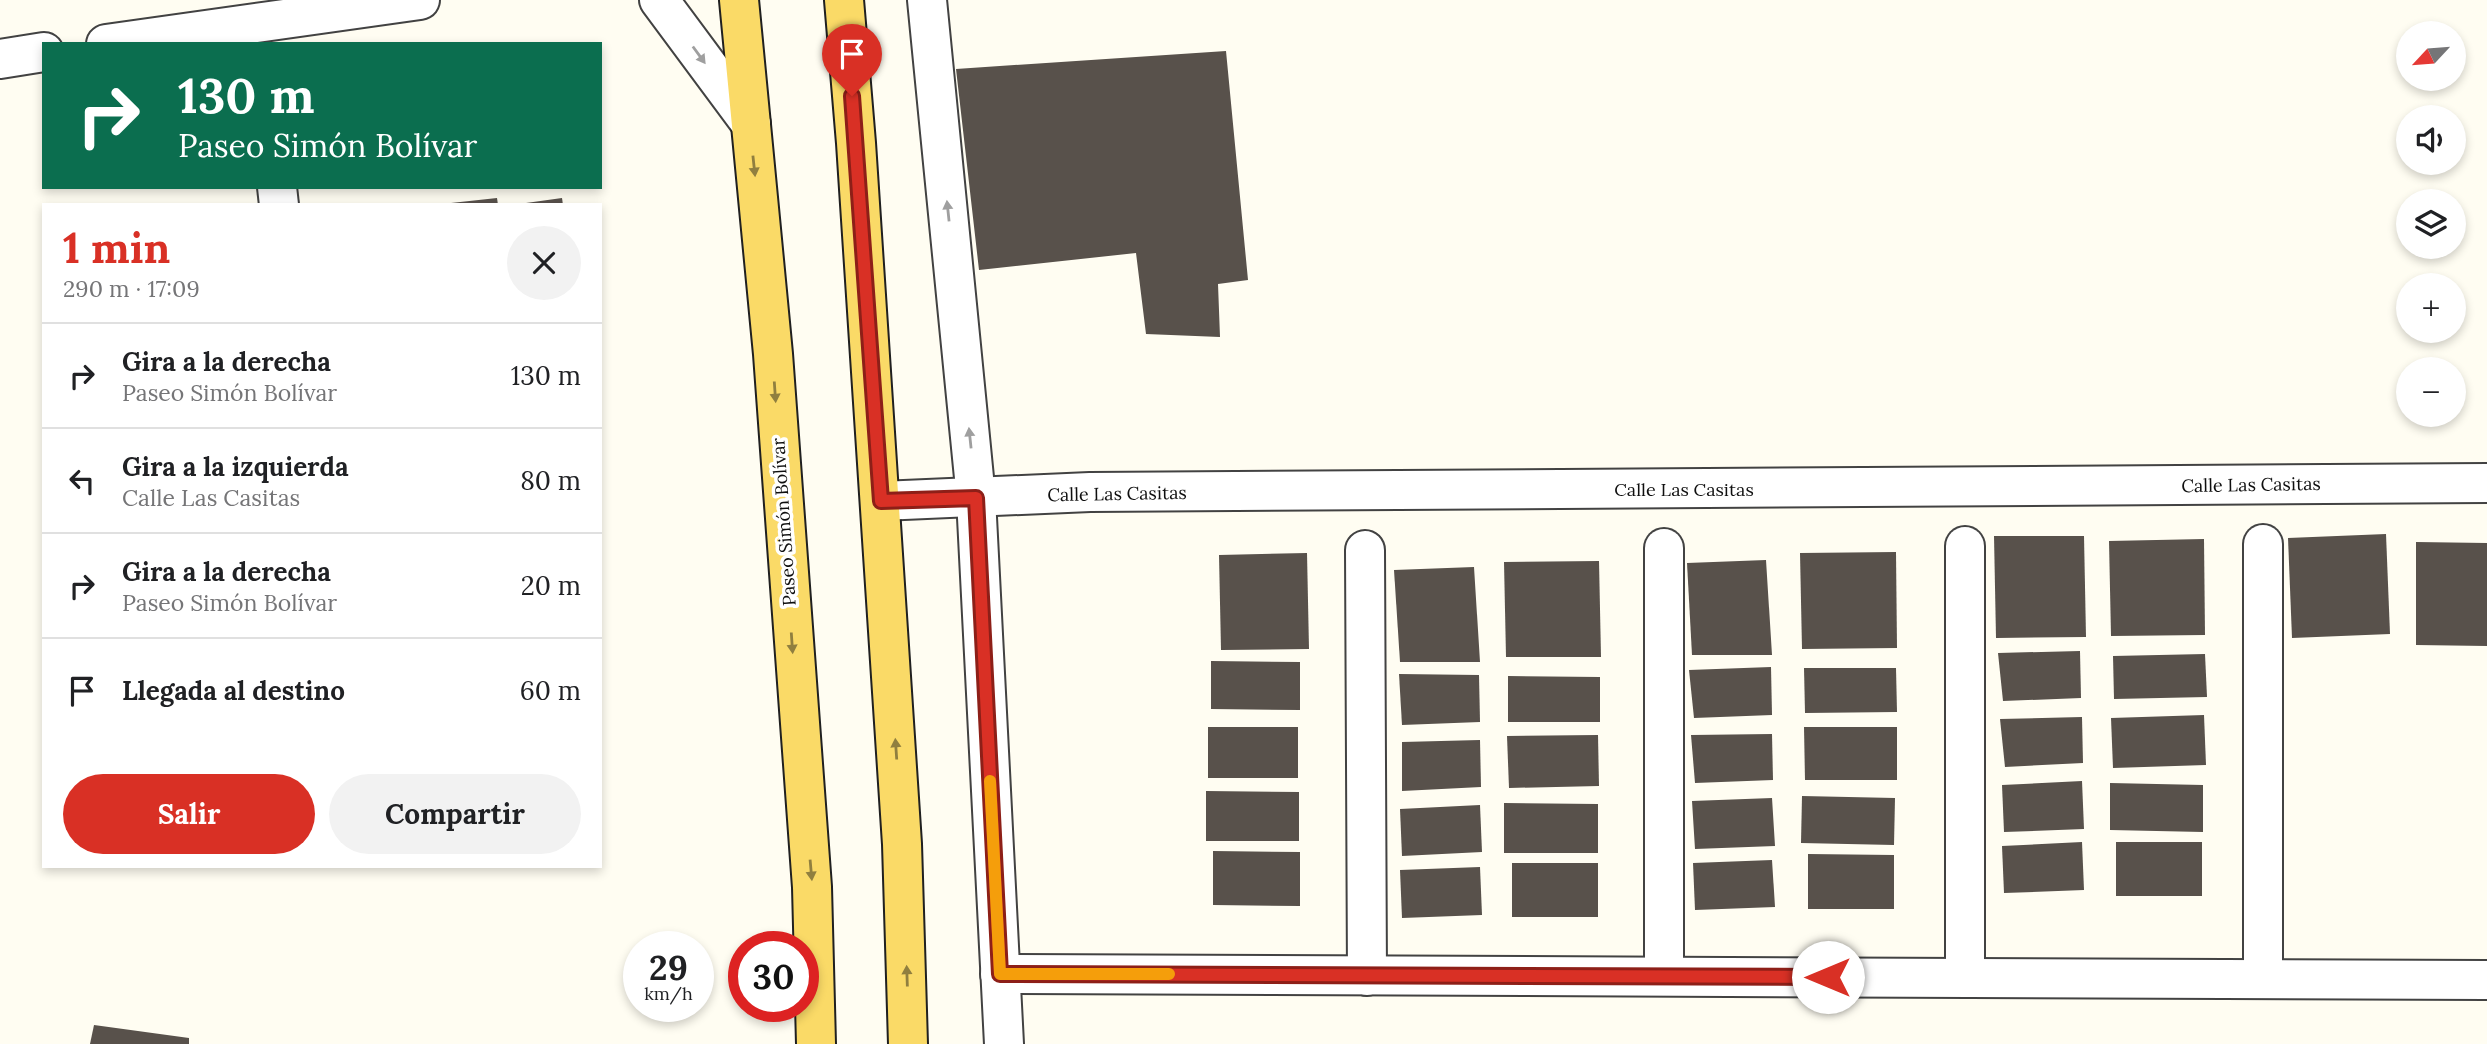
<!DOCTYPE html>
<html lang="es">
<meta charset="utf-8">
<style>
body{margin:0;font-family:Lora,serif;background:#f2f2f2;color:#202124;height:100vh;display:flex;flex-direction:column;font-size:26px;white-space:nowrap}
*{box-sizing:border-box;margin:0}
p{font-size:23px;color:#757577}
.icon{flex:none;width:38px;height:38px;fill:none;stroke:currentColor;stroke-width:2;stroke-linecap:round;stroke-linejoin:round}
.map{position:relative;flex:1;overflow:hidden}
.panel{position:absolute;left:42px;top:203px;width:560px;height:665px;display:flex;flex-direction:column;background:#fff;border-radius:0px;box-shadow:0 4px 10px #0003}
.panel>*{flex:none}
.banner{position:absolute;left:42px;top:42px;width:560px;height:147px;border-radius:0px;box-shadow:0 4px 10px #0003;background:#0b6e4f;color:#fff;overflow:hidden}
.needle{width:46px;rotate:244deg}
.buttons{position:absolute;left:2396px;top:21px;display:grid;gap:14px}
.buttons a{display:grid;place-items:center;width:70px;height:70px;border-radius:50%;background:#fff;box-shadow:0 4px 10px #0003;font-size:35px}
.speed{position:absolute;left:623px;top:931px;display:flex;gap:14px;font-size:35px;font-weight:700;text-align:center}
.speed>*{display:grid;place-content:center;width:91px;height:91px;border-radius:50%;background:#fff;box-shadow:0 4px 10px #0003;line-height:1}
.speed small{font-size:18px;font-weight:400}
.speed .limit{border:10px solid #d22;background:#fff;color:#111}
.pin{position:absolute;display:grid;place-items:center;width:60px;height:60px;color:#fff;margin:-72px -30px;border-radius:50% 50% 50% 0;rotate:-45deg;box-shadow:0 0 7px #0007}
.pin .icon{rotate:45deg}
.me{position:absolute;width:77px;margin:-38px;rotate:270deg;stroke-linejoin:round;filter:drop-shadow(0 0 5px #0008)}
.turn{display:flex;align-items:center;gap:24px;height:147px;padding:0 21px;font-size:32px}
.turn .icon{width:91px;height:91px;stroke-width:2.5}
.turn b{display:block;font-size:49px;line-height:60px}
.round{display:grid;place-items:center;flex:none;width:74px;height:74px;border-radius:37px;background:#f2f2f2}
.headline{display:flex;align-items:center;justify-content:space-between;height:119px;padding:0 21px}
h1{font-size:42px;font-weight:700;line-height:52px;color:#d93025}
.primary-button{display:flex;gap:14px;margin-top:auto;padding:14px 21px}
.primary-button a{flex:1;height:80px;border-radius:42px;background:#d93025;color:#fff;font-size:28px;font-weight:700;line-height:80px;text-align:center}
.primary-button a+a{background:#f2f2f2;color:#202124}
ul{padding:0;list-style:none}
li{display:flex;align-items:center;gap:21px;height:105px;padding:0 21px;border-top:2px solid #e0e0e0}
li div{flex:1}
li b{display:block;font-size:26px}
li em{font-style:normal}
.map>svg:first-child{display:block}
.building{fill:#58514b}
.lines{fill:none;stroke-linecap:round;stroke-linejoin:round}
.street-casing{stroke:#424242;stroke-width:42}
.primary-casing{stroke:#202020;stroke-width:42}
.street{stroke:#fff;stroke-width:38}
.primary{stroke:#fada67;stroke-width:38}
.oneway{fill:#9f9f9f}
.oneway2{fill:#907f3f}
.route-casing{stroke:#8d1f18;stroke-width:18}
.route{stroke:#d93025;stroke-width:12}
.slow{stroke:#f59e0b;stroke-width:12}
.labels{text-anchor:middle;stroke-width:7;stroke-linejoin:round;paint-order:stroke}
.street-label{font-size:18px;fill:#0f0f0f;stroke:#fff}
</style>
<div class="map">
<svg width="2487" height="1044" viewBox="0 0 2487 1044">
<rect width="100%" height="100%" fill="#fffdf2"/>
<!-- building -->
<g class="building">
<polygon points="1226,51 1248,280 1218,284 1220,337 1146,334 1136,253 979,270 956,69"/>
<polygon points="497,198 498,205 451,205 451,203"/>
<polygon points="562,198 563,205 526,205 526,203"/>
<polygon points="2386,534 2390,634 2292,638 2288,538"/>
<polygon points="1994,536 2084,536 2086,637 1996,638"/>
<polygon points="2204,539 2205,635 2111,636 2109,541"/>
<polygon points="2416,542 2487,543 2487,646 2416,645"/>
<polygon points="1896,552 1897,648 1802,649 1800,553"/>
<polygon points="1307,553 1309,649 1221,650 1219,555"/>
<polygon points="1766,560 1772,655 1692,655 1687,563"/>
<polygon points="1599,561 1601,657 1506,657 1504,562"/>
<polygon points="1474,567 1480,662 1400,662 1394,570"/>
<polygon points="2080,651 2081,698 2003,701 1998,653"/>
<polygon points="2205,654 2207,697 2114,699 2113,656"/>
<polygon points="1211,661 1300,662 1300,710 1211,709"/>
<polygon points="1771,667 1772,715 1694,718 1689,670"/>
<polygon points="1804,668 1896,668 1897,712 1805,713"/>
<polygon points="1399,674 1479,675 1480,722 1402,725"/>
<polygon points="1508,676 1600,677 1600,722 1508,722"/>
<polygon points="2204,715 2206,765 2113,768 2111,718"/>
<polygon points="2082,717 2083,763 2005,767 2000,719"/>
<rect x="1208" y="727" width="90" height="51"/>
<polygon points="1804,727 1897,727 1897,780 1805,780"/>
<polygon points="1772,734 1773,780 1695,783 1691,735"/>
<polygon points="1598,735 1599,786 1509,788 1507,736"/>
<polygon points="1480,740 1481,787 1402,791 1402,742"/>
<polygon points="2082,781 2084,829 2004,832 2002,785"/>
<polygon points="2110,783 2203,785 2203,832 2110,830"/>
<polygon points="1206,791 1299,792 1299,841 1206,841"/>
<polygon points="1802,796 1895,798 1894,845 1801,843"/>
<polygon points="1772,798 1775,846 1695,849 1692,801"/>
<polygon points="1504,803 1598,804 1598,853 1504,853"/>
<polygon points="1480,805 1482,852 1402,856 1400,809"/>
<polygon points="2082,842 2084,890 2004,893 2002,846"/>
<rect x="2116" y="842" width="86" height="54"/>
<polygon points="1213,851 1300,852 1300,906 1213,905"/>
<polygon points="1808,854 1894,855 1894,909 1808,909"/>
<polygon points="1772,860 1775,907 1695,910 1693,863"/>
<rect x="1512" y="863" width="86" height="54"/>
<polygon points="1480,867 1482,915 1402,918 1400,870"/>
<polygon points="94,1025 189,1038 189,1044 90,1044"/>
</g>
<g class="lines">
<!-- street casing -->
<g class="street-casing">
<g id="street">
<polyline points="659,0 751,124"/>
<polyline points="927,0 976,498 1004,1044"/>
<polyline points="106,44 420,0"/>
<polyline points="0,59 44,52"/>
<polyline points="277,187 279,205"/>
<polyline points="881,501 1090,492 2487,483"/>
<polyline points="2263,544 2263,979"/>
<polyline points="1965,546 1965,978"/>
<polyline points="1664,548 1664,976"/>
<polyline points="1365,550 1367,976"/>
<polyline points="1000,974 2487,980"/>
</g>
</g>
<!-- primary casing -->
<g class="primary-casing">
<g id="primary">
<polyline points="739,0 773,354 812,887 816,1044"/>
<polyline points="844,0 856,143 902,844 908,1044"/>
</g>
</g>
<!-- street -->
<use href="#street" class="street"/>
<!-- primary -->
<use href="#primary" class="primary"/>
</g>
<!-- one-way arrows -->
<defs><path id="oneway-solid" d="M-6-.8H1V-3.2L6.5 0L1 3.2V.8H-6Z" transform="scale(1.75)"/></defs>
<g class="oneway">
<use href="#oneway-solid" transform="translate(699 55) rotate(54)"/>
<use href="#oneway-solid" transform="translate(948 211) rotate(-96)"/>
<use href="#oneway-solid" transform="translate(970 438) rotate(-96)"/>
</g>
<g class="oneway2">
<use href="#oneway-solid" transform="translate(754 166) rotate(84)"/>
<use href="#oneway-solid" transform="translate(775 392) rotate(86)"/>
<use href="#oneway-solid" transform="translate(792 643) rotate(86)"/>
<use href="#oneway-solid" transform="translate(896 749) rotate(-94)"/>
<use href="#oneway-solid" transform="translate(811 870) rotate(85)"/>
<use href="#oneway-solid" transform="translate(907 976) rotate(-92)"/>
</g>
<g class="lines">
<!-- route casing -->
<g class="route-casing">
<polyline id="route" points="852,96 881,501 976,498 1000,974 1828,977"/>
</g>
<!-- route -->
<use href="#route" class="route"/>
<!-- slow -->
<polyline class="slow" points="990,781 1000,974 1169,974"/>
</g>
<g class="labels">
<!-- street labels -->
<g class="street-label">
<text transform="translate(2251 485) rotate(-1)" y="6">Calle Las Casitas</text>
<text x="1684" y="496">Calle Las Casitas</text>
<text transform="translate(1117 494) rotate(-1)" y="6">Calle Las Casitas</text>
<text transform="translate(784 522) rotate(-94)" y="6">Paseo Simón Bolívar</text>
</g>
</g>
</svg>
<div class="buttons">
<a><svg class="needle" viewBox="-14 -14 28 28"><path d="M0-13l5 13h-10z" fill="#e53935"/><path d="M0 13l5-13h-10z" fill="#757577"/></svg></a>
<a><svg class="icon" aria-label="sound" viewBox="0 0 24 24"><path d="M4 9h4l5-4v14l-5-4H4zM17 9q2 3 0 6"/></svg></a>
<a><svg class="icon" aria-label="layers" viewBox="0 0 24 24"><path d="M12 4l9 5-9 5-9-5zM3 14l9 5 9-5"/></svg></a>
<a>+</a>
<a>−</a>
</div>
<div class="speed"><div>29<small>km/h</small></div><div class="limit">30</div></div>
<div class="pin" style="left:852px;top:96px;background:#d93025"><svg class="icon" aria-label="arrive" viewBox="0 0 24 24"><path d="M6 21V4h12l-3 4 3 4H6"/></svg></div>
<svg class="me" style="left:1828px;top:977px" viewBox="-20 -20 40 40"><circle r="19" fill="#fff"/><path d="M0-13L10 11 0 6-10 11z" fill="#d93025"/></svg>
<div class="banner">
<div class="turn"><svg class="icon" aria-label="right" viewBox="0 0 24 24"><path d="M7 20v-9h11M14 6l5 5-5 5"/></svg><div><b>130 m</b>Paseo Simón Bolívar</div></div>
</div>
<section class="panel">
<div class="headline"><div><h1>1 min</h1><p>290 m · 17:09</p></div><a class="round"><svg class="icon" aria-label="close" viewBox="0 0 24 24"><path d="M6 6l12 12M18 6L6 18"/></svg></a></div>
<ul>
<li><svg class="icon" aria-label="right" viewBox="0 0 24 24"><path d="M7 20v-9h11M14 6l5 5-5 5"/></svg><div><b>Gira a la derecha</b><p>Paseo Simón Bolívar</p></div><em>130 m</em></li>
<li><svg class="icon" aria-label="left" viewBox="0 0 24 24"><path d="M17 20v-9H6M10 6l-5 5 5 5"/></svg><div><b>Gira a la izquierda</b><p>Calle Las Casitas</p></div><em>80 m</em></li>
<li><svg class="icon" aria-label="right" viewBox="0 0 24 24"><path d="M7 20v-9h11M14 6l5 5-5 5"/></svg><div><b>Gira a la derecha</b><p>Paseo Simón Bolívar</p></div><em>20 m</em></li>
<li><svg class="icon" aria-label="arrive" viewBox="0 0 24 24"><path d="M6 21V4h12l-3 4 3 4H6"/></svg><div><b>Llegada al destino</b></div><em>60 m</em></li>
</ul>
<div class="primary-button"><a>Salir</a><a>Compartir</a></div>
</section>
</div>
